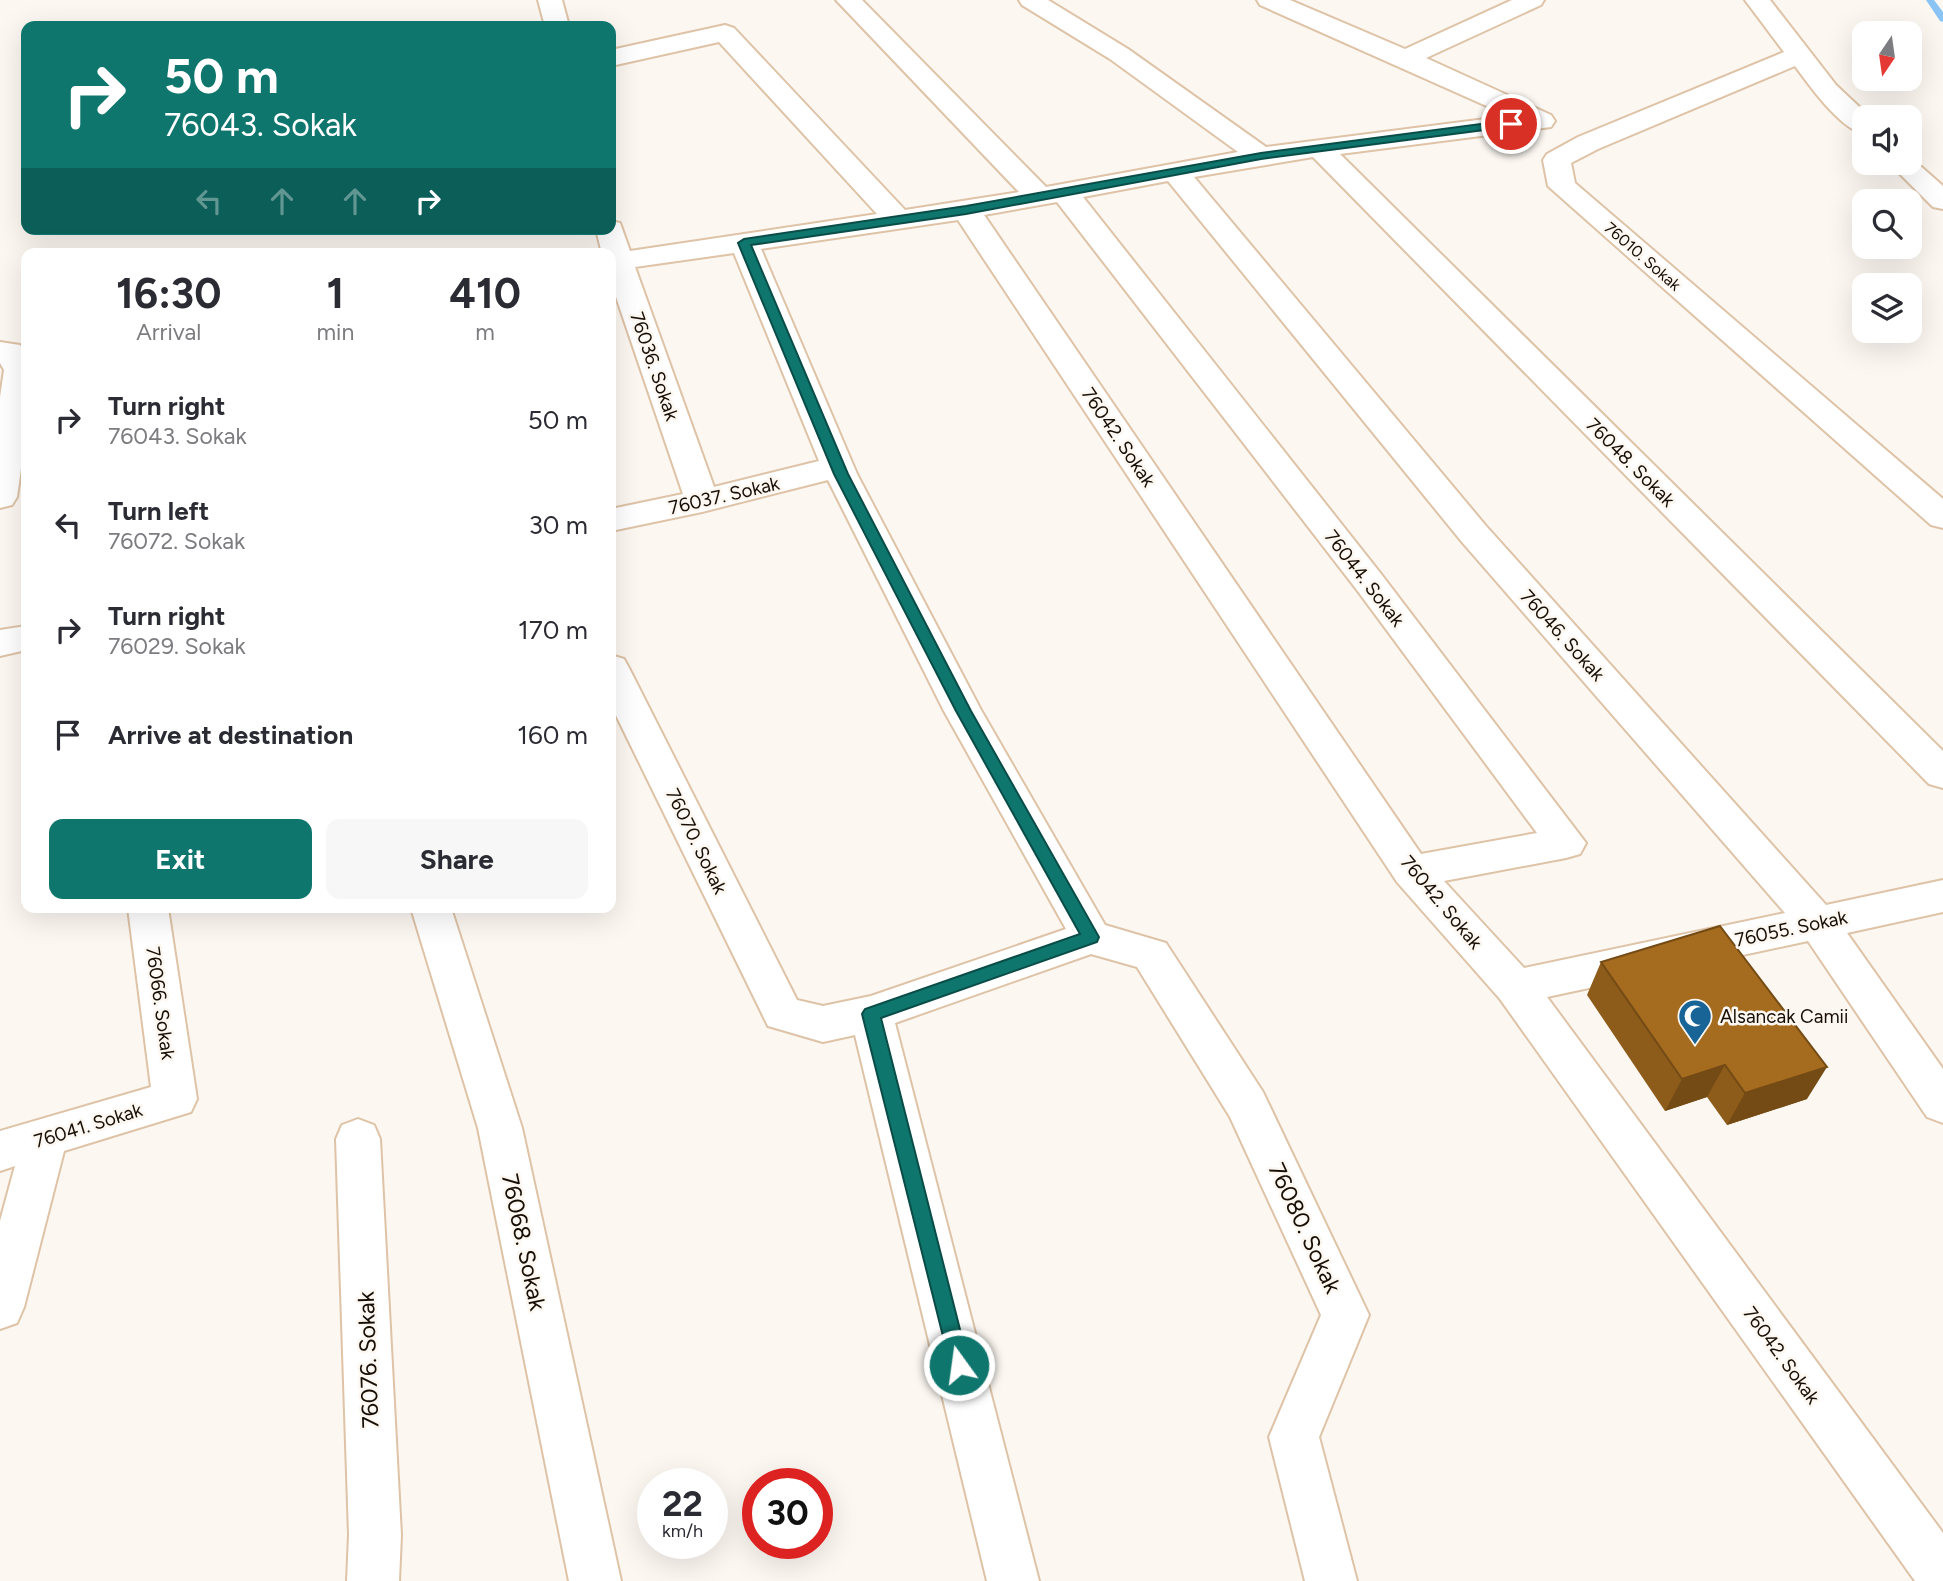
<!DOCTYPE html>
<style>
body{margin:0;font-family:Figtree,sans-serif;background:#f7f7f7;color:#2b2b33;height:100vh;display:flex;flex-direction:column;font-size:26px;white-space:nowrap}
*{box-sizing:border-box;margin:0}
p{font-size:23px;color:#7c7c81}
.icon{flex:none;width:38px;height:38px;fill:none;stroke:currentColor;stroke-width:2;stroke-linecap:round;stroke-linejoin:round}
.map{position:relative;flex:1;overflow:hidden}
.drawer{position:absolute;left:21px;top:248px;width:595px;height:665px;display:flex;flex-direction:column;background:#fff;border-radius:14px;box-shadow:0 7px 28px #0002}
.drawer>*{flex:none}
.hud{position:absolute;left:21px;top:21px;width:595px;height:214px;border-radius:14px;box-shadow:0 7px 28px #0002;background:#0f766e;color:#fff;overflow:hidden}
.needle{width:46px;rotate:193deg}
.fabs{position:absolute;left:1852px;top:21px;display:grid;gap:14px}
.fabs a{display:grid;place-items:center;width:70px;height:70px;border-radius:14px;background:#fff;box-shadow:0 7px 28px #0002;font-size:35px}
.speed{position:absolute;left:637px;top:1468px;display:flex;gap:14px;font-size:35px;font-weight:700;text-align:center}
.speed>*{display:grid;place-content:center;width:91px;height:91px;border-radius:50%;background:#fff;box-shadow:0 7px 28px #0002;line-height:1}
.speed small{font-size:18px;font-weight:400}
.speed .limit{border:10px solid #d22;background:#fff;color:#111}
.pin{position:absolute;display:grid;place-items:center;width:60px;height:60px;color:#fff;margin:-30px;border:4px solid #fff;border-radius:50%;box-shadow:0 2px 7px #0007}
.me{position:absolute;width:77px;margin:-38px;rotate:346deg;stroke-linejoin:round;filter:drop-shadow(0 0 5px #0008)}
.turn{display:flex;align-items:center;gap:24px;height:147px;padding:0 28px;font-size:32px}
.turn .icon{width:91px;height:91px;stroke-width:2.5}
.turn b{display:block;font-size:49px;line-height:60px}
.lanes{display:flex;align-items:center;height:66px;padding:0 28px;background:#0003;justify-content:center;gap:35px;direction:ltr}
.lanes .off{opacity:.35}
.eta{display:flex;justify-content:space-evenly;align-items:center;height:119px;text-align:center}
.eta b{font-size:42px;font-weight:700;line-height:49px}
.action{display:flex;gap:14px;margin-top:auto;padding:14px 28px}
.action a{flex:1;height:80px;border-radius:14px;background:#0f766e;color:#fff;font-size:28px;font-weight:700;line-height:80px;text-align:center}
.action a+a{background:#f7f7f7;color:#2b2b33}
ul{padding:0;list-style:none}
li{display:flex;align-items:center;gap:21px;height:105px;padding:0 28px}
li div{flex:1}
li b{display:block;font-size:26px}
li em{font-style:normal}
.map>svg:first-child{display:block}
.lines{fill:none;stroke-linecap:round;stroke-linejoin:round}
.stream{fill:#89c4f4;fill-rule:evenodd}
.minor-casing{stroke:#dec3a7;stroke-width:4}
.minor{fill:#fff;fill-rule:evenodd}
.wall{fill:#8e5c1a}
.shaded-wall{fill:#744b15}
.building{fill:#a56b1e;stroke:#744b15;stroke-width:2}
.route{fill:#0f766e;stroke:#0a4d48;stroke-width:2}
.labels{text-anchor:middle;stroke-width:5;stroke-linejoin:round;paint-order:stroke}
.far-street-label{font-size:16px;fill:#170e05;stroke:#fcf7f1}
.street-label{font-size:19px;fill:#170e05;stroke:#fcf7f1}
.poi-label{font-size:19px;fill:#170e05;stroke:#fcf7f1;text-anchor:start}
.near-street-label{font-size:23px;fill:#170e05;stroke:#fcf7f1}
</style>
<div class="map">
<svg width="1943" height="1581" viewBox="0 0 1943 1581">
<rect width="100%" height="100%" fill="#fcf7f1"/>
<g class="lines">
<!-- stream -->
<polygon class="stream" points="1926,0 1934,0 1943,12 1943,22 1940,21"/>
<!-- minor casing -->
<g class="minor-casing">
<g id="minor">
<polygon points="538,0 562,0 569,26 545,26"/>
<path d="M836,0H862L1046,187L1238,152L1110,59L1022,5L1019,0H1048L1128,49L1266,147L1509,116L1260,5L1257,0H1290L1405,49L1512,0H1544L1541,5L1426,58L1551,115L1555,121L1551,127L1340,154L1943,751V788L1929,784L1313,157L1194,177L1486,526L1826,905L1943,880V912L1847,933L1943,1069V1123L1927,1117L1808,941L1547,997L1943,1533V1581H1915L1500,999L1397,882L958,220L761,249L857,474L981,710L1105,925L1166,943L1263,1092L1369,1315L1319,1437L1357,1581H1305L1269,1437L1321,1315L1230,1117L1137,967L1091,954L895,1023L1039,1581H987L855,1035L823,1042L768,1026L611,705V655L624,659L629,668L797,1000L823,1006L871,996L1066,929L944,711L828,480L702,512L611,531V509L683,494L611,282V254H602L596,229H611V221L620,223L630,251L877,214L719,42L611,66V50L725,25L734,28L905,210L1019,192ZM1168,181L1462,542L1785,913L1524,968L1444,881L1566,858L1580,854L1586,843L1381,574L1083,197ZM1057,202L1357,590L1537,833L1421,854L984,215ZM734,253L819,461L714,487L635,267Z"/>
<path d="M1745,0H1770L1836,85L1870,117H1864V134C1839,128 1810,86 1795,66L1598,149L1571,163L1575,183L1943,499V528L1931,525L1548,186L1543,160L1547,154L1578,137L1784,52Z"/>
<polygon points="1909,156 1943,186 1943,209 1933,207 1889,163 1909,163"/>
<polygon points="0,342 20,345 26,355 26,433 17,497 12,505 0,508 0,397 4,370 0,363"/>
<polygon points="26,626 26,650 0,656 0,630"/>
<polygon points="128,908 168,908 197,1099 191,1112 64,1151 24,1307 17,1323 0,1329 0,1221 15,1166 0,1171 0,1131 151,1087"/>
<polygon points="411,908 451,908 522,1128 621,1581 569,1581 478,1128"/>
<polygon points="358,1119 374,1125 380,1139 401,1535 399,1581 347,1581 349,1535 336,1139 342,1125"/>
</g>
</g>
<!-- minor -->
<use href="#minor" class="minor"/>
</g>
<!-- wall -->
<polygon class="wall" points="1601,962 1807,1099 1727,1125 1707,1097 1665,1111 1587,995"/>
<!-- shaded-wall -->
<g class="shaded-wall">
<polygon points="1725,1065 1707,1097 1665,1111 1682,1079"/>
<polygon points="1827,1067 1807,1099 1727,1125 1745,1093"/>
</g>
<!-- building -->
<polygon class="building" points="1720,926 1827,1067 1745,1093 1725,1065 1682,1079 1601,962"/>
<!-- route -->
<polygon class="route" points="1511,120 1517,124 1515,126 1261,159 966,214 751,245 848,474 971,711 1099,937 1097,942 881,1018 969,1365 966,1372 959,1375 952,1372 862,1014 865,1009 1080,934 956,711 834,474 738,243 744,239 966,206 1261,153"/>
<!-- icons -->
<defs>
<g id="mosque-pin" transform="scale(1.75)"><path d="M0 17L-7.5 6A9.5 9.5 0 1 1 7.5 6Z" fill="#186497" stroke="#fcf7f1"/><path d="M3.5-4.9A6 6 0 1 0 3.5 4.9A5 5 0 1 1 3.5-4.9Z" fill="#fff"/></g>
</defs>
<g fill-rule="evenodd">
<use href="#mosque-pin" x="1695" y="1016"/>
</g>
<g class="labels">
<!-- far-street labels -->
<g class="far-street-label">
<text transform="translate(1643 256) rotate(41)" y="6">76010. Sokak</text>
</g>
<!-- street labels -->
<g class="street-label">
<text transform="translate(655 366) rotate(71)" y="7">76036. Sokak</text>
<text transform="translate(1119 437) rotate(56)" y="7">76042. Sokak</text>
<text transform="translate(1631 462) rotate(45)" y="7">76048. Sokak</text>
<text transform="translate(724 495) rotate(-13)" y="7">76037. Sokak</text>
<text transform="translate(1365 578) rotate(52)" y="7">76044. Sokak</text>
<text transform="translate(1563 635) rotate(48)" y="7">76046. Sokak</text>
<text transform="translate(697 841) rotate(64)" y="7">76070. Sokak</text>
<text transform="translate(1442 902) rotate(50)" y="7">76042. Sokak</text>
<text transform="translate(1791 928) rotate(-12)" y="7">76055. Sokak</text>
<text transform="translate(161 1003) rotate(82)" y="7">76066. Sokak</text>
<text transform="translate(88 1125) rotate(-17)" y="7">76041. Sokak</text>
<text transform="translate(1782 1355) rotate(54)" y="7">76042. Sokak</text>
</g>
<!-- poi labels -->
<g class="poi-label">
<text x="1720" y="1023">Alsancak Camii</text>
</g>
<!-- near-street labels -->
<g class="near-street-label">
<text transform="translate(1305 1228) rotate(65)" y="8">76080. Sokak</text>
<text transform="translate(524 1242) rotate(78)" y="8">76068. Sokak</text>
<text transform="translate(368 1360) rotate(-92)" y="8">76076. Sokak</text>
</g>
</g>
</svg>
<div class="fabs">
<a><svg class="needle" viewBox="-14 -14 28 28"><path d="M0-13l5 13h-10z" fill="#e53935"/><path d="M0 13l5-13h-10z" fill="#7c7c81"/></svg></a>
<a><svg class="icon" aria-label="sound" viewBox="0 0 24 24"><path d="M4 9h4l5-4v14l-5-4H4zM17 9q2 3 0 6"/></svg></a>
<a><svg class="icon" aria-label="search" viewBox="0 0 24 24"><circle cx="10" cy="10" r="6"/><path d="M15 15l6 6"/></svg></a>
<a><svg class="icon" aria-label="layers" viewBox="0 0 24 24"><path d="M12 4l9 5-9 5-9-5zM3 14l9 5 9-5"/></svg></a>
</div>
<div class="speed"><div>22<small>km/h</small></div><div class="limit">30</div></div>
<div class="pin" style="left:1511px;top:124px;background:#d93025"><svg class="icon" aria-label="arrive" viewBox="0 0 24 24"><path d="M6 21V4h12l-3 4 3 4H6"/></svg></div>
<svg class="me" style="left:959px;top:1365px" viewBox="-20 -20 40 40"><circle r="17" fill="#0f766e" stroke="#fff" stroke-width="3"/><path d="M0-11L8 9 0 5-8 9z" fill="#fff"/></svg>
<div class="hud">
<div class="turn"><svg class="icon" aria-label="right" viewBox="0 0 24 24"><path d="M7 20v-9h11M14 6l5 5-5 5"/></svg><div><b>50 m</b>76043. Sokak</div></div>
<div class="lanes"><svg class="icon off" aria-label="left" viewBox="0 0 24 24"><path d="M17 20v-9H6M10 6l-5 5 5 5"/></svg><svg class="icon off" aria-label="ahead" viewBox="0 0 24 24"><path d="M12 20V5M6 11l6-6 6 6"/></svg><svg class="icon off" aria-label="ahead" viewBox="0 0 24 24"><path d="M12 20V5M6 11l6-6 6 6"/></svg><svg class="icon" aria-label="right" viewBox="0 0 24 24"><path d="M7 20v-9h11M14 6l5 5-5 5"/></svg></div>
</div>
<section class="drawer">
<div class="eta">
<div><b>16:30</b><p>Arrival</p></div>
<div><b>1</b><p>min</p></div>
<div><b>410</b><p>m</p></div>
</div>
<ul>
<li><svg class="icon" aria-label="right" viewBox="0 0 24 24"><path d="M7 20v-9h11M14 6l5 5-5 5"/></svg><div><b>Turn right</b><p>76043. Sokak</p></div><em>50 m</em></li>
<li><svg class="icon" aria-label="left" viewBox="0 0 24 24"><path d="M17 20v-9H6M10 6l-5 5 5 5"/></svg><div><b>Turn left</b><p>76072. Sokak</p></div><em>30 m</em></li>
<li><svg class="icon" aria-label="right" viewBox="0 0 24 24"><path d="M7 20v-9h11M14 6l5 5-5 5"/></svg><div><b>Turn right</b><p>76029. Sokak</p></div><em>170 m</em></li>
<li><svg class="icon" aria-label="arrive" viewBox="0 0 24 24"><path d="M6 21V4h12l-3 4 3 4H6"/></svg><div><b>Arrive at destination</b></div><em>160 m</em></li>
</ul>
<div class="action"><a>Exit</a><a>Share</a></div>
</section>
</div>
